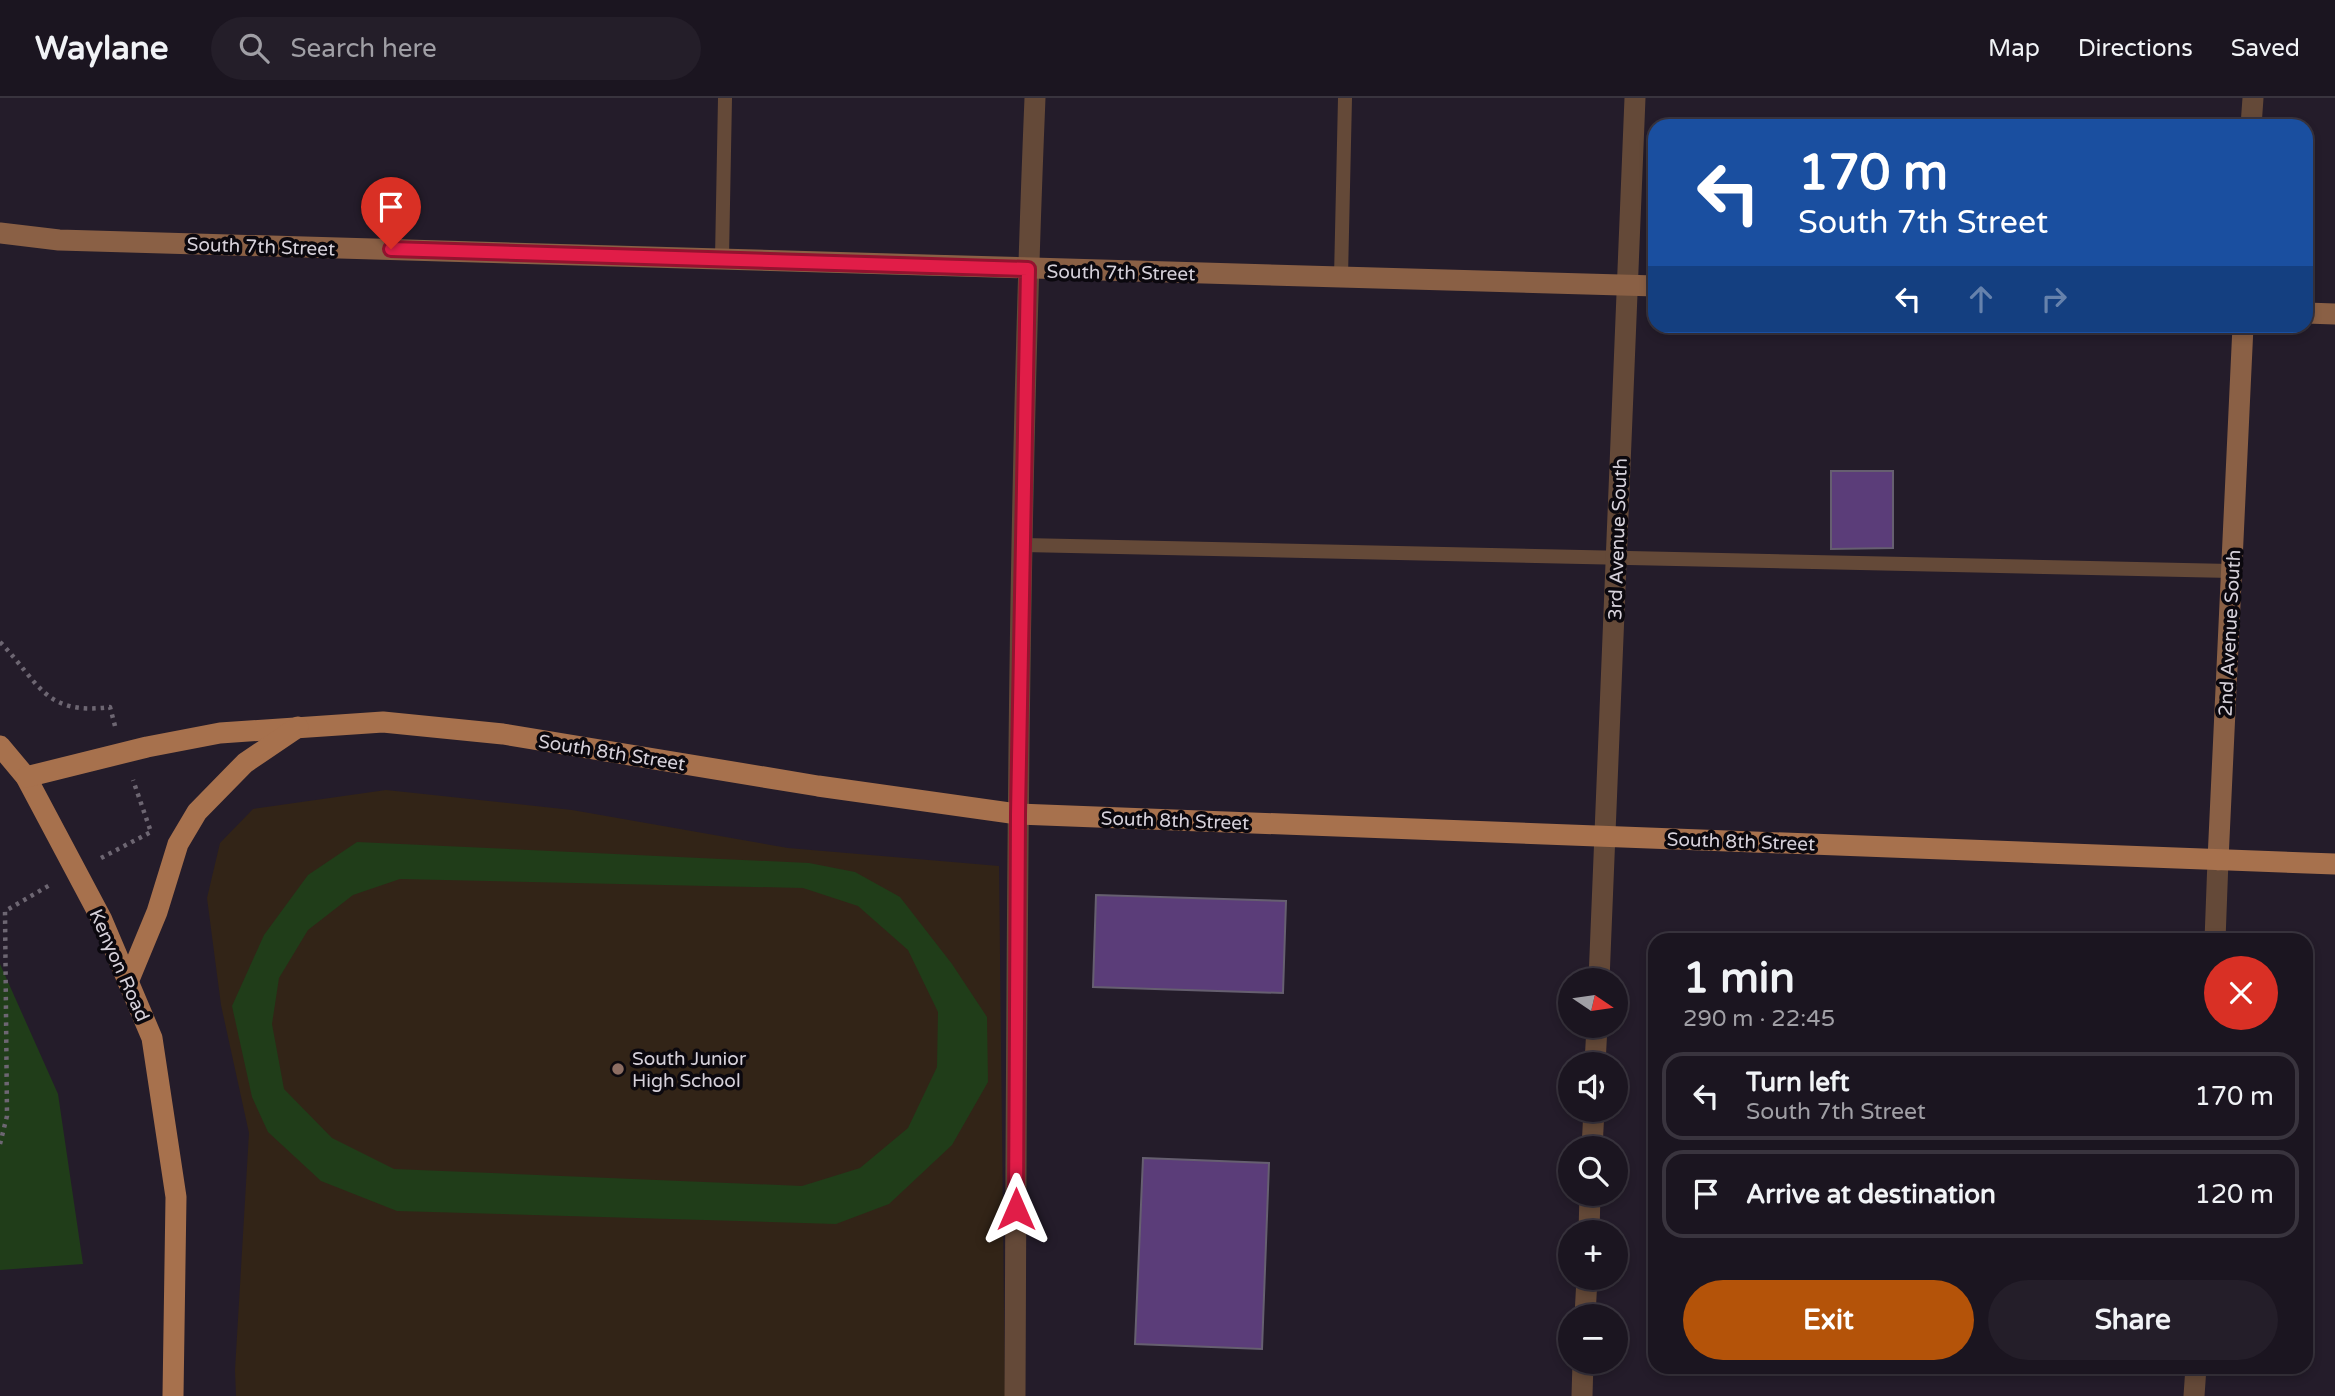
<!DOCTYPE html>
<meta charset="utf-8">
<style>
body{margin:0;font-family:"Varela Round",sans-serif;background:#241e29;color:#f1f3f6;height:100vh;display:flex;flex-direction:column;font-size:26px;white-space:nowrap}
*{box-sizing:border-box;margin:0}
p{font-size:23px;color:#a09fa5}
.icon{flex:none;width:38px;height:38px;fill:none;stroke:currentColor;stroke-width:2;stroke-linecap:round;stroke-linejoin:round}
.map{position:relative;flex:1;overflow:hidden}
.details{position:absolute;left:1648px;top:835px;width:665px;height:441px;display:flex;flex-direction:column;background:#1b1520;border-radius:21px;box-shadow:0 4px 10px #0003,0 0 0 2px #39343e}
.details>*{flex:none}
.banner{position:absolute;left:1648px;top:21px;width:665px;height:214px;border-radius:21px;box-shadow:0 4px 10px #0003,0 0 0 2px #39343e;background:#1a4fa0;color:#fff;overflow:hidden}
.needle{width:46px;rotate:103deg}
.fabs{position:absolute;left:1558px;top:870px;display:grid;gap:14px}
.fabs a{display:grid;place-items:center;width:70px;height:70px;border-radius:50%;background:#1b1520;box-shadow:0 4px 10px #0003,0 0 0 2px #39343e;font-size:35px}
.pin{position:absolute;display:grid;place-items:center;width:60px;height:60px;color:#fff;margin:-72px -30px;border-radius:50% 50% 50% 0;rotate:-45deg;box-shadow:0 0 7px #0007}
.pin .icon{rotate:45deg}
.me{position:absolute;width:77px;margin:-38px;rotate:0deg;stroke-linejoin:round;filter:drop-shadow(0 0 5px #0008)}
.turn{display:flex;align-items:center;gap:24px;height:147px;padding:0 35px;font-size:32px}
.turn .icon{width:91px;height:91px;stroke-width:2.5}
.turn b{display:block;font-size:49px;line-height:60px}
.lanes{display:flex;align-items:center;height:66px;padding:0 35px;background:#0003;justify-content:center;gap:35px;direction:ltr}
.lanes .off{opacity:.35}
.round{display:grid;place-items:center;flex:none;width:74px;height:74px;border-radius:37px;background:#241e29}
.head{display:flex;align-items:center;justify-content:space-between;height:119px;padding:0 35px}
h1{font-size:42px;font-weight:700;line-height:52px}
.cta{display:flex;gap:14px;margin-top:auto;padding:14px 35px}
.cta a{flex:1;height:80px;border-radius:42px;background:#b45309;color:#fff;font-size:28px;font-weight:700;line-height:80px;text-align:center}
.cta a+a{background:#241e29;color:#f1f3f6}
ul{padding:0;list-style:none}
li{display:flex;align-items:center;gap:21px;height:88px;margin:0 14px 10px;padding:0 21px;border:4px solid #39343e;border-radius:21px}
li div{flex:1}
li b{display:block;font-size:26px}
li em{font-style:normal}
header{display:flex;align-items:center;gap:42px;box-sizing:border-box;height:98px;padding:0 35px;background:#1b1520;border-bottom:2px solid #39343e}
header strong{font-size:33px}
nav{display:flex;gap:38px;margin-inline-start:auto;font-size:24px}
.search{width:490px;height:63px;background:#241e29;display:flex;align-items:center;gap:18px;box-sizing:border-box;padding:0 24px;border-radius:38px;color:#a09fa5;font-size:26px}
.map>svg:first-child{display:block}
.education{fill:#322417}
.green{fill:#203d19;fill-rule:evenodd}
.building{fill:#5b3d79;stroke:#665f70;stroke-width:2}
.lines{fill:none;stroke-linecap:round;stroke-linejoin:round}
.path{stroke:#6d6672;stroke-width:4.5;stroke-dasharray:3.5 5;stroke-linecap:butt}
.lane{stroke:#644938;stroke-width:14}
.street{stroke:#644938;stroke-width:21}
.secondary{stroke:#8a6045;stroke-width:21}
.primary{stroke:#a7714d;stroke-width:21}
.route-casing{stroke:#92132f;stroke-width:18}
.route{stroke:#e11d48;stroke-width:12}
.education-dot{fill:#8d6e63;stroke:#0b080e;stroke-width:2.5}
.labels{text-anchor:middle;stroke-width:7;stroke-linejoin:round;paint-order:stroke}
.street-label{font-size:19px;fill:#d6d1da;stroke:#0b080e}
.poi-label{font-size:19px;fill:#d6d1da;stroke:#0b080e;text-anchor:start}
</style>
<header>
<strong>Waylane</strong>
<div class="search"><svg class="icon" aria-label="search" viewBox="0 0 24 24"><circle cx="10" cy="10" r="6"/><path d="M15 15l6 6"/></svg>Search here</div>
<nav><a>Map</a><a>Directions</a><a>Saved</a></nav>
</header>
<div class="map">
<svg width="2335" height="1298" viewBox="0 0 2335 1298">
<rect width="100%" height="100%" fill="#241c2a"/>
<!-- education -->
<polygon class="education" points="386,692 572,712 788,750 999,768 1005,1298 236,1298 235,1272 249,1035 221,907 207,800 220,745 253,711"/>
<!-- green -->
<g class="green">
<path d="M357,744L809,765L855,774L900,799L952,866L987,919L988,984L952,1047L889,1106L836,1126L397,1113L321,1083L268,1034L252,999L232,908L264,837L308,777ZM400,781L803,790L858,808L908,852L938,914L937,969L908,1030L860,1070L802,1088L394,1071L332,1040L284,991L272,926L279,880L308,832L353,797Z"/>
<polygon points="0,866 58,996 83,1166 0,1172"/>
</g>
<!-- building -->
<g class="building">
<polygon points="1831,373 1893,373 1893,450 1831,451"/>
<polygon points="1096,797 1286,803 1283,895 1093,889"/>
<polygon points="1820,839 1882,842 1819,842"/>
<polygon points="1143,1060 1269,1065 1262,1251 1135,1246"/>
</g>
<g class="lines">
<!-- path -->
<g class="path">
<path d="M0,544C39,584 44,618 110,609L115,628"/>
<polyline points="101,760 151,734 133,682"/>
<polyline points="0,1046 7,1018 5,813 50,787"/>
</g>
<!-- lane -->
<g class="lane">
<polyline points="722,160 725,0"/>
<polyline points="1341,179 1345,0"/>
<polyline points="1023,447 2231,473"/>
</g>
<!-- street -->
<g class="street">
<polyline points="2251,28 2253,0"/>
<polyline points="2215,842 2218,762"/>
<polyline points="1599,882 1635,0"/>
<polyline points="1595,966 1597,928"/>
<polyline points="1592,1050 1594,1012"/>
<polyline points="1589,1134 1590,1096"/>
<polyline points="1585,1218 1587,1180"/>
<path d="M1015,1298C1017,865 1017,432 1035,0"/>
<polyline points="1582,1298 1583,1264"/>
<polyline points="2194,1298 2196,1269"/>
</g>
<!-- secondary -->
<g class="secondary">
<polyline points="0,135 59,142 1656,188"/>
<polyline points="2306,215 2335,216"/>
<polyline points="2218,762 2243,228"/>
</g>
<!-- primary -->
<g class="primary">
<polyline points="0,648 26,679 102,822 152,940 176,1099 173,1298"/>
<polyline points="26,679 147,649 220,635 383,624 503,636 818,688 1018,716 2335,766"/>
<polyline points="128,884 157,814 178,746 197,714 245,665 298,629"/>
</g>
</g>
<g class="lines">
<!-- route casing -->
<g class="route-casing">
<polyline id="route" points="391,151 1028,171 1018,716 1016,1111"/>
</g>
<!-- route -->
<use href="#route" class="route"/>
</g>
<!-- markers -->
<circle class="education-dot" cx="618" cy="971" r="7"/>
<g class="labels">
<!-- street labels -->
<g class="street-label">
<text transform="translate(261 148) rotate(2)" y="7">South 7th Street</text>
<text transform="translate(1121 174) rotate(1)" y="7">South 7th Street</text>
<text transform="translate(1617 441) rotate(-88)" y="7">3rd Avenue South</text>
<text transform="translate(2229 535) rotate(-87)" y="7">2nd Avenue South</text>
<text transform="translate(612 654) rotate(9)" y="7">South 8th Street</text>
<text transform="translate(1175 722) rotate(2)" y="7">South 8th Street</text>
<text transform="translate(1741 743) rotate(2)" y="7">South 8th Street</text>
<text transform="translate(120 867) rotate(66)" y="7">Kenyon Road</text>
</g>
<!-- poi labels -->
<g class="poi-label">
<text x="632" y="967">South Junior<tspan x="632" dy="22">High School</tspan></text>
</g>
</g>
</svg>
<div class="fabs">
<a><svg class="needle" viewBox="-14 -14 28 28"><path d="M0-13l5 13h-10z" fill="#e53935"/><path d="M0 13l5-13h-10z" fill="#a09fa5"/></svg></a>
<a><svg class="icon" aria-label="sound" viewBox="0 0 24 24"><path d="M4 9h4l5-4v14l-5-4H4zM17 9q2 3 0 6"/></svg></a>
<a><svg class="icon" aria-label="search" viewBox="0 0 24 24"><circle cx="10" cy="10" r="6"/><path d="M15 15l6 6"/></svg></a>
<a>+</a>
<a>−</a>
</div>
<div class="pin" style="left:391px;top:151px;background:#d93025"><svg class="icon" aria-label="arrive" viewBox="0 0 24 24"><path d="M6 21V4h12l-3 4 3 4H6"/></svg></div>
<svg class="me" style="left:1016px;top:1111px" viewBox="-20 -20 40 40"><path d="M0-17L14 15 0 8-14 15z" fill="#e11d48" stroke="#fff" stroke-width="4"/></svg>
<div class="banner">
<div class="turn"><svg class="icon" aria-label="left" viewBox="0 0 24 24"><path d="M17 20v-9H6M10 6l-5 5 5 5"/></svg><div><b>170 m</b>South 7th Street</div></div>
<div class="lanes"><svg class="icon" aria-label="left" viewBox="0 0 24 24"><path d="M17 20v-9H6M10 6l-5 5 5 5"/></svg><svg class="icon off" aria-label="ahead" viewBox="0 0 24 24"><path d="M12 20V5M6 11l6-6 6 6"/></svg><svg class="icon off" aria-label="right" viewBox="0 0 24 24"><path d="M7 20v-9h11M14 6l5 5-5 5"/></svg></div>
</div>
<section class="details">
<div class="head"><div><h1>1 min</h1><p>290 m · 22:45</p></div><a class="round" style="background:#d93025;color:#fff"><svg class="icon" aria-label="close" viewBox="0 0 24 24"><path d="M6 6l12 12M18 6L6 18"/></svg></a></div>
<ul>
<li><svg class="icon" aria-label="left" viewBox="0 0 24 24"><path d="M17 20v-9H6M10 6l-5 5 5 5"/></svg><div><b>Turn left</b><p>South 7th Street</p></div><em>170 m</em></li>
<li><svg class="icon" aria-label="arrive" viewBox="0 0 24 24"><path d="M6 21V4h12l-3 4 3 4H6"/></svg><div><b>Arrive at destination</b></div><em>120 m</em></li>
</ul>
<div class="cta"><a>Exit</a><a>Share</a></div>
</section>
</div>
